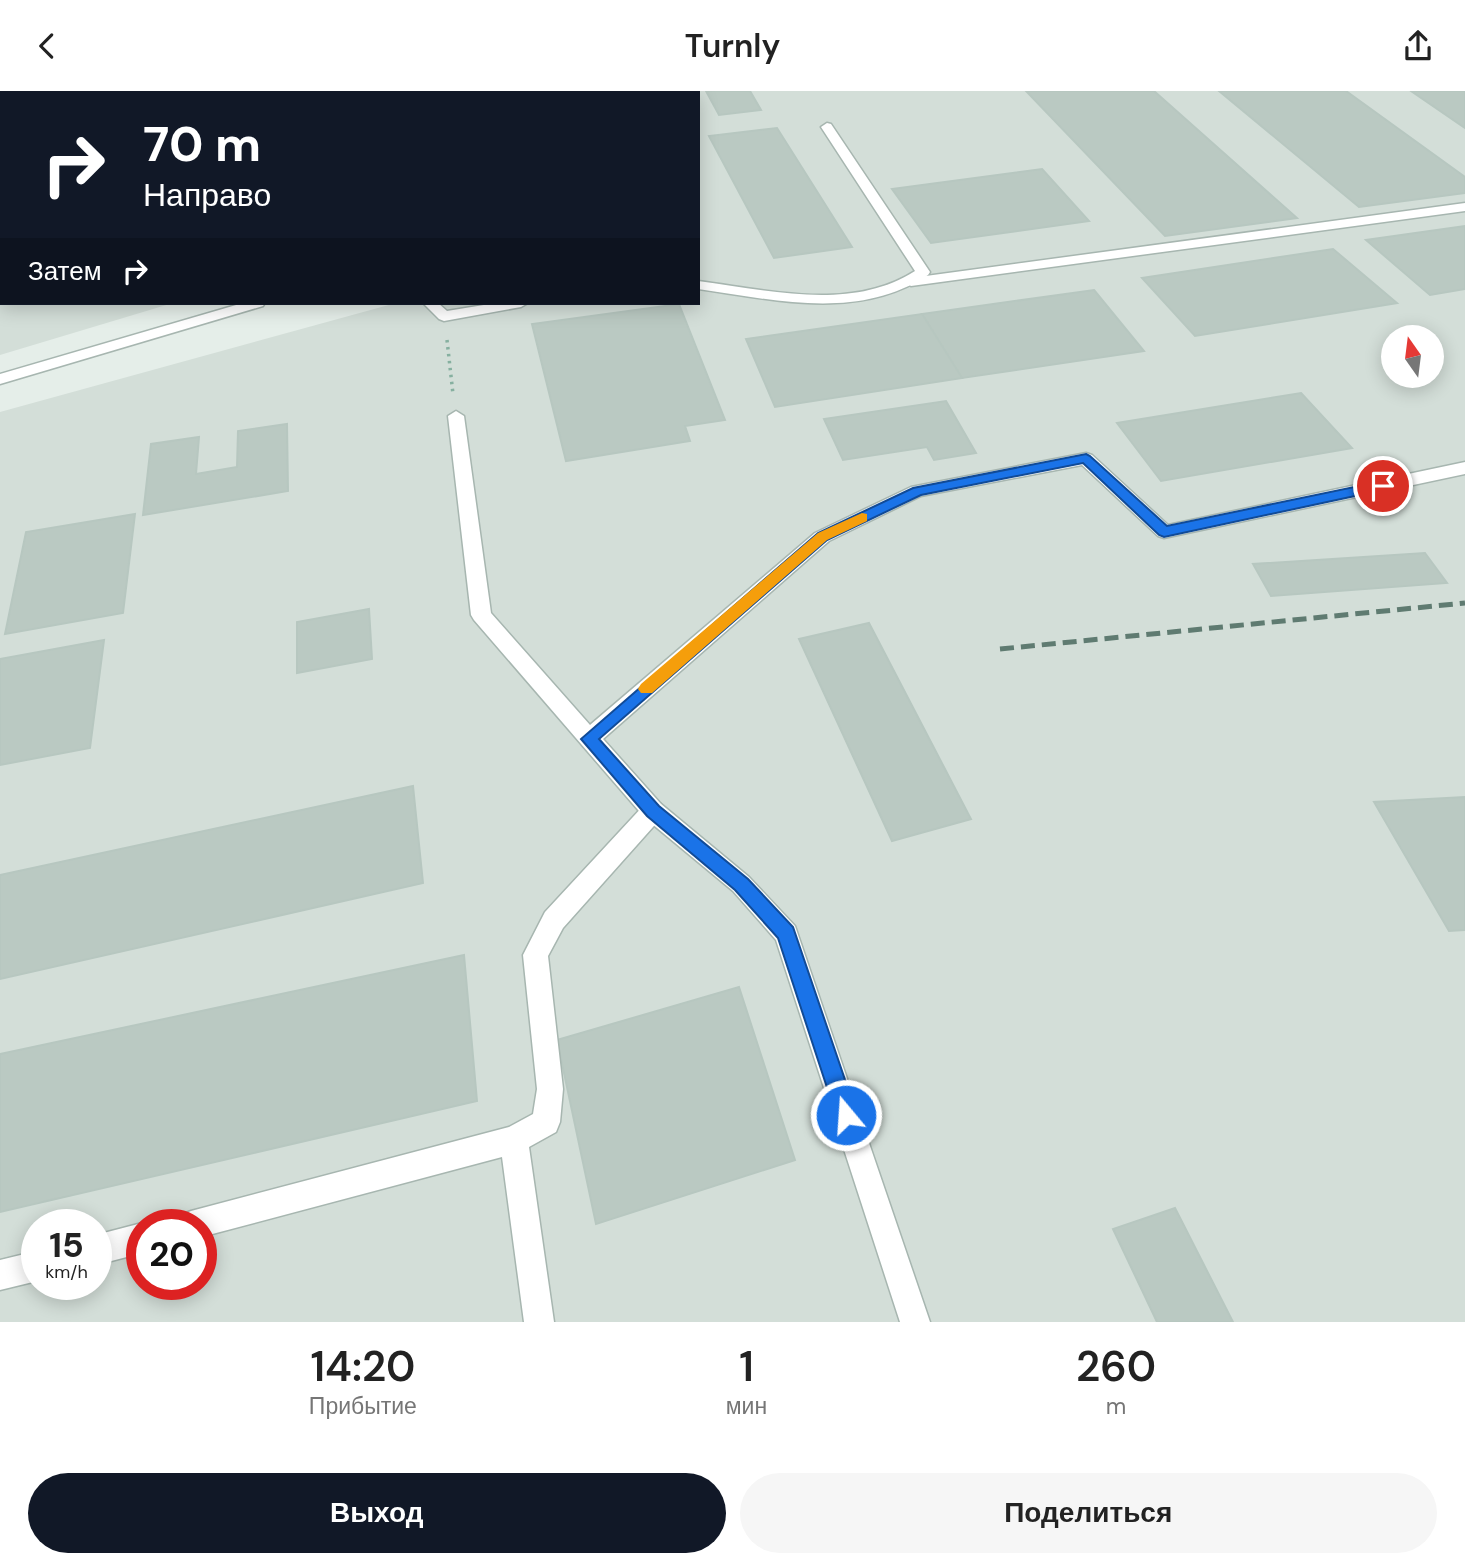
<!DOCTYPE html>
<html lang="ru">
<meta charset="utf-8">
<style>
body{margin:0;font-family:"DM Sans",sans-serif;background:#f6f6f6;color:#222;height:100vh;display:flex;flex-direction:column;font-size:26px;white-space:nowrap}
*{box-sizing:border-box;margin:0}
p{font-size:23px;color:#767676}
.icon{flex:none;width:38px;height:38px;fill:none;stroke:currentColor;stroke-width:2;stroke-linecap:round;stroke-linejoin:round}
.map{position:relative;height:1231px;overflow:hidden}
.side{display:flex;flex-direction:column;background:#fff;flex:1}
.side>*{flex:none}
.banner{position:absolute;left:0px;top:0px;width:700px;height:214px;box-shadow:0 4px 18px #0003;background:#111827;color:#fff;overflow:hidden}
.needle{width:46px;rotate:346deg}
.tools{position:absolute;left:1381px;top:234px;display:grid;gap:14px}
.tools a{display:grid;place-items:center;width:63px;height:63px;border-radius:50%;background:#fff;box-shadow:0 4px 18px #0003;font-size:35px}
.speed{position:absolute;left:21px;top:1118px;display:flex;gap:14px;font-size:35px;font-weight:700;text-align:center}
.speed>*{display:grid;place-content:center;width:91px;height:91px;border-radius:50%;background:#fff;box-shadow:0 4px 18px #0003;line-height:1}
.speed small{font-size:18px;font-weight:400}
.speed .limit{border:10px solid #d22;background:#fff;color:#111}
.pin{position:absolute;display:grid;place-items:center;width:60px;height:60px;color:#fff;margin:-30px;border:4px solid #fff;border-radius:50%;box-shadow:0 2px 7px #0007}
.me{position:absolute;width:77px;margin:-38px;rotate:342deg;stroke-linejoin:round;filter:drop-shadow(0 0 5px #0008)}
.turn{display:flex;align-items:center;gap:24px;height:147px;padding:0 28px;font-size:32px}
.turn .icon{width:91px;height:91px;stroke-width:2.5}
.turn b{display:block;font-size:49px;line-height:60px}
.then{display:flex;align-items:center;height:66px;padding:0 28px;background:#0003;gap:14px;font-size:26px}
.eta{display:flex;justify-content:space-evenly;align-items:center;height:119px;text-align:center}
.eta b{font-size:42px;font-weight:600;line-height:49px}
.button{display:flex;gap:14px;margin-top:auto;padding:14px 28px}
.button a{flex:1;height:80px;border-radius:42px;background:#111827;color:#fff;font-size:28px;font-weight:600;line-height:80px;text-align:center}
.button a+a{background:#f6f6f6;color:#222}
header{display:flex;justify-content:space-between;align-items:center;height:91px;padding:0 28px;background:#fff;font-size:32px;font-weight:600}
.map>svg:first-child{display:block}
.built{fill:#d3ded8;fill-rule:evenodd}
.building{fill:#bac9c2;stroke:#b7c7c0;stroke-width:2}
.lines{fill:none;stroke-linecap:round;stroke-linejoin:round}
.lane-casing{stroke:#a7b6b0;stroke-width:3}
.street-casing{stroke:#a7b6b0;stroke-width:3}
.path{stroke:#86b0a0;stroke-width:3.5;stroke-dasharray:2.5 4.5;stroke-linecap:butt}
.lane{fill:#fff;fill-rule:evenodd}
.street{fill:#fff;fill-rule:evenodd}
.rail{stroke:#5f7b71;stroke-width:5;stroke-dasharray:14 7;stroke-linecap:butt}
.route{fill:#1a73e8;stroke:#114b97;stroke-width:2}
.slow{fill:#f59e0b}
</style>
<header><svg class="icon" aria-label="back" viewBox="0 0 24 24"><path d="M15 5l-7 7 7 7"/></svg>Turnly<svg class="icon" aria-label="share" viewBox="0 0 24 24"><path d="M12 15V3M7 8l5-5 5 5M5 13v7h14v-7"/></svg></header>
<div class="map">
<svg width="1465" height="1231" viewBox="0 0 1465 1231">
<rect width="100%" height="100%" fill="#e5eee9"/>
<!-- built -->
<g class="built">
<polygon points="0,0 275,0 275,2 2,2 2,212 173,212 0,264"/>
<path d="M450,0H1465V1231H0V321L396,212H698V2ZM1393,247H1432V285H1393ZM37,1134H96V1194H37ZM142,1134H201V1194H142Z"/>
</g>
<!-- building -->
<g class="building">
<polygon points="0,0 36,0 2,2 0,37"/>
<polygon points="706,0 750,0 761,19 719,24"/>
<polygon points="1026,0 1154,0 1297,127 1165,145"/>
<polygon points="1219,0 1346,0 1465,86 1465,102 1359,116"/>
<polygon points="1411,0 1465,0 1465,37"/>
<polygon points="777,37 852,156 774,167 709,45"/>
<polygon points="1042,78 1089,130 931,152 892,98"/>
<polygon points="1465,135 1465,198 1430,204 1366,149"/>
<polygon points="1333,158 1397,212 1195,245 1142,187"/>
<polygon points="1094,199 1144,260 962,287 922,223"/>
<polygon points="679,213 725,329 685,335 690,350 566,370 532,233"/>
<polygon points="922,223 962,287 775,316 746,248"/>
<polygon points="1301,302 1352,357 1161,390 1117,332"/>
<polygon points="946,310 976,362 934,369 927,356 843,369 824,328"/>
<polygon points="287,333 288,400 143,424 151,353 199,346 196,383 237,376 238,340"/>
<polygon points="135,423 123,522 5,543 26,441"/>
<polygon points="1425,462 1447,492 1271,505 1253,473"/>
<polygon points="369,518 372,568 297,582 297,531"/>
<polygon points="869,532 971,728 892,750 799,548"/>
<polygon points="104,549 90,657 0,674 0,568"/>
<polygon points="413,695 423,792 0,888 0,784"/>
<polygon points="1465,706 1465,839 1449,840 1374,711"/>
<polygon points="464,864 477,1010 0,1121 0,963"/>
<polygon points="739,896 795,1069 596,1133 557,949"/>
<polygon points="1175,1117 1233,1231 1157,1231 1113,1138"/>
</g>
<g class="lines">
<!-- lane casing -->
<g class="lane-casing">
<g id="lane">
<polygon points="253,0 270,0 251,2"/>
<rect x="0" y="87" width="2" height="8"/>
<polygon points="1465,112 1465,120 911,195 904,191 911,187"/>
<polygon points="243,212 265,212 263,215 0,293 0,283"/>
<polygon points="456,320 464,325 491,522 590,634 815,442 911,396 1086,362 1092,364 1168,434 1465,371 1465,383 1164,447 1158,445 1082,374 921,405 829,450 603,648 661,713 749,786 795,835 930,1231 900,1231 776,849 733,800 645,727 474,529 471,524 448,325"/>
</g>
</g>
<!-- street casing -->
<g class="street-casing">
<g id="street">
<rect x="312" y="0" width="12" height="2"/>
<path d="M827,32L831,33L930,181L928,184C858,230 776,209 698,198V190C769,199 851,221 915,180L821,36Z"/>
<polygon points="423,212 438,212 447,220 496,212 528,212 521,216 444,230 439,228"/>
<polygon points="653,710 661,713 664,720 661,727 563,837 548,865 563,998 560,1031 556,1041 529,1056 554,1231 524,1231 502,1066 201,1146 201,1134 177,1134 181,1124 191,1120 509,1036 533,1023 537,998 523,864 545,821 645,713"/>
<polygon points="142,1132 146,1134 142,1134 142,1162 96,1174 96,1144"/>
<polygon points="37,1160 37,1190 0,1199 0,1169"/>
</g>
</g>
<!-- path -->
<polyline class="path" points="447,249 453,303"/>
<!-- lane -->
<use href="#lane" class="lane"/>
<!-- street -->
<use href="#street" class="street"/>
<!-- rail -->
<polyline class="rail" points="1000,558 1465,512"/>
</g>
<!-- route -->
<polygon class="route" points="1086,363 1090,365 1167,435 1383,390 1390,395 1383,399 1164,446 1159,444 1083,372 921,404 827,449 599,648 659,715 748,788 793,836 857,1024 854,1031 846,1034 839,1031 836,1024 778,847 735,799 647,725 581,648 818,442 913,397"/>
<!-- slow -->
<polygon class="slow" points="862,422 867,423 867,430 827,449 652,602 641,602 638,598 641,593 818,442"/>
</svg>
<div class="tools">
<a><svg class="needle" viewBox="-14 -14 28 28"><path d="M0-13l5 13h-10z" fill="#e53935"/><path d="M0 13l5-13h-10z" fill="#767676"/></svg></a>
</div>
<div class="speed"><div>15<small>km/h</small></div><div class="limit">20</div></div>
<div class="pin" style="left:1383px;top:395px;background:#d93025"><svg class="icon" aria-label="arrive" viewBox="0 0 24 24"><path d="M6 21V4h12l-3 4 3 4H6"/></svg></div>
<svg class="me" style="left:846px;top:1024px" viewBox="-20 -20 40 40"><circle r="17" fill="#1a73e8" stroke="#fff" stroke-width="3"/><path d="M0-11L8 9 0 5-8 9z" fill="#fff"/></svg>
<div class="banner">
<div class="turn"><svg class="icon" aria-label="right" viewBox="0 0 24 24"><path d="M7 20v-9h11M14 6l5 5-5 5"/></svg><div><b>70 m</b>Направо</div></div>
<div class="then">Затем<svg class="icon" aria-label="right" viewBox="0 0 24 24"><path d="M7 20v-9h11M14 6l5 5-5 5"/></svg></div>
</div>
</div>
<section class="side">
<div class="eta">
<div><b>14:20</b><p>Прибытие</p></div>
<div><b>1</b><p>мин</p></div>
<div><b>260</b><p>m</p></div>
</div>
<div class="button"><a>Выход</a><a>Поделиться</a></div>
</section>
